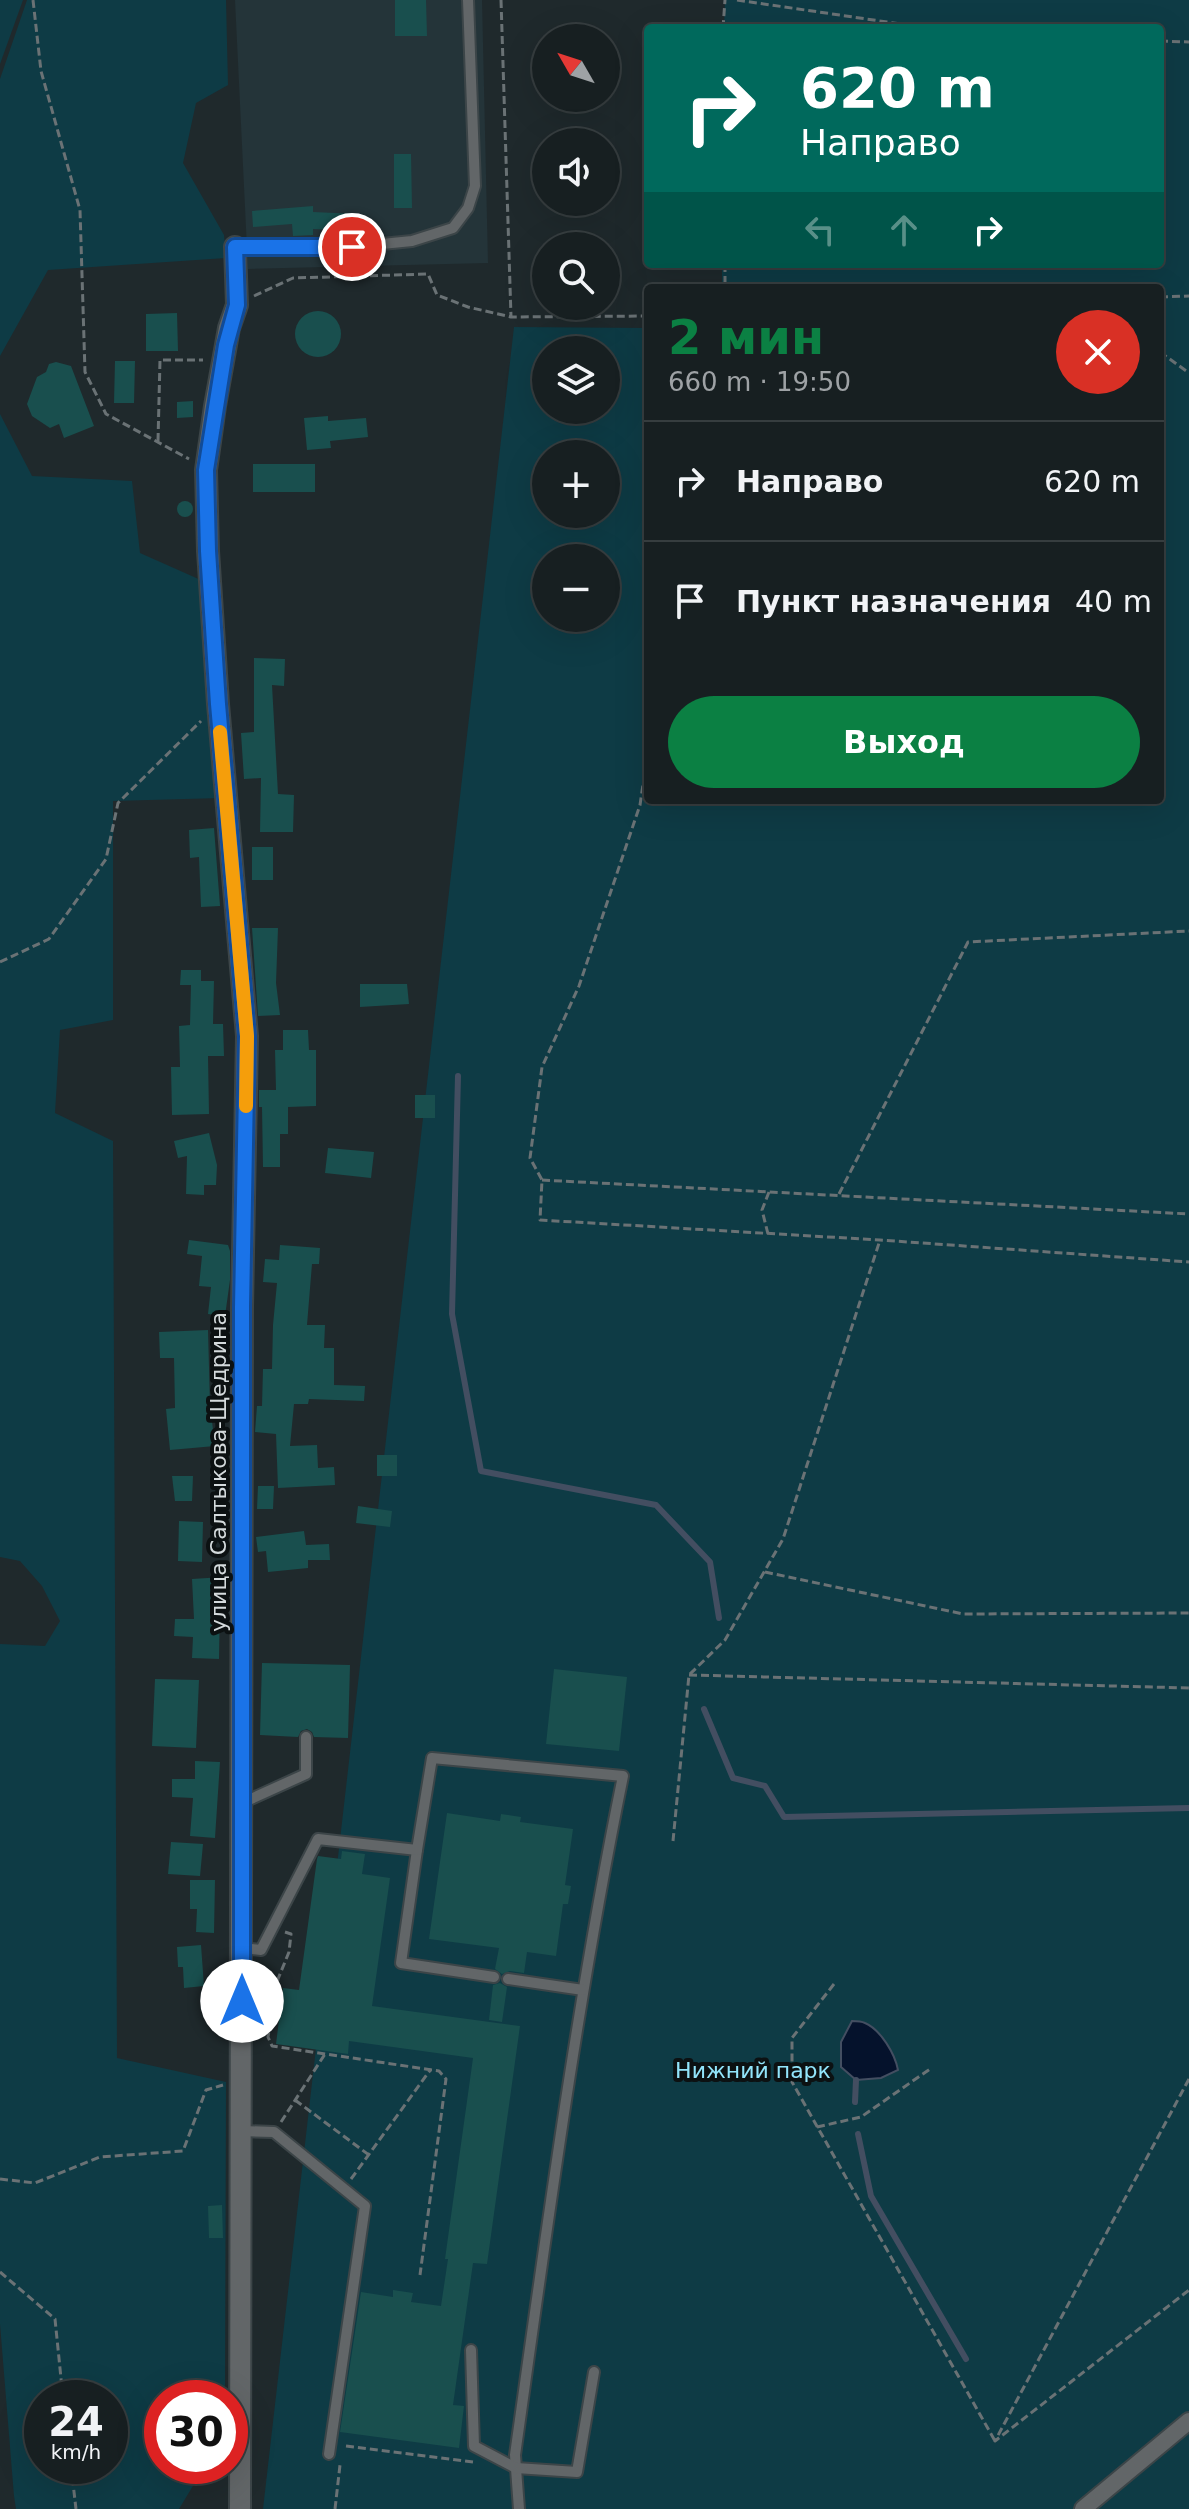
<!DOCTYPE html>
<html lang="ru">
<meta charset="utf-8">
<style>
body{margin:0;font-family:"DejaVu Sans",sans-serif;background:#20272a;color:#f1f3f6;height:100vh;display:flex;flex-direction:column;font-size:30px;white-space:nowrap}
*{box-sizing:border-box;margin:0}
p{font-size:26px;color:#9ea2a5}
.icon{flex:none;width:44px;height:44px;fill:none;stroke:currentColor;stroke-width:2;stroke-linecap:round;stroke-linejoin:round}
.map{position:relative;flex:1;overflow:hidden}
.panel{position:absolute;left:644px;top:284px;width:520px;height:520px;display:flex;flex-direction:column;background:#171f21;border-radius:8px;box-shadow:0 8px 32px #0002,0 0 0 2px #363d3f}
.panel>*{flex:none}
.top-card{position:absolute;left:644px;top:24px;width:520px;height:244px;border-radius:8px;box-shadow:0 8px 32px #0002,0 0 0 2px #363d3f;background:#00695c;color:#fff;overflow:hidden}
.needle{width:52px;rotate:309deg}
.tools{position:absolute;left:532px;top:24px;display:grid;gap:16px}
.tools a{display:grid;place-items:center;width:88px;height:88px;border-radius:50%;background:#171f21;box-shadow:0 8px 32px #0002,0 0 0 2px #363d3f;font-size:40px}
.speed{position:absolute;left:24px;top:2380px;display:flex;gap:16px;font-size:40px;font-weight:700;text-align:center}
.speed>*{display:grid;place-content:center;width:104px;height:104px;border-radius:50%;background:#171f21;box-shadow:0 8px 32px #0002,0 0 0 2px #363d3f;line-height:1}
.speed small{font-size:20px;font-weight:400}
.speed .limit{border:12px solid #d22;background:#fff;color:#111}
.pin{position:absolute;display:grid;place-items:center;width:68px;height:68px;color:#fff;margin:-34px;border:4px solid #fff;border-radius:50%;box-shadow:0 2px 8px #0007}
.me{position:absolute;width:88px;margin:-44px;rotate:0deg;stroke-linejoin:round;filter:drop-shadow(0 0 6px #0008)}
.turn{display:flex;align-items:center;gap:28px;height:168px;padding:0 24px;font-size:36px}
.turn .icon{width:104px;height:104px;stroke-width:2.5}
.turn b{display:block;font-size:56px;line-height:68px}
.lanes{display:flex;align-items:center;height:76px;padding:0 24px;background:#0003;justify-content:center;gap:40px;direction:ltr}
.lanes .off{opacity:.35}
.round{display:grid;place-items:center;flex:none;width:84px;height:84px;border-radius:42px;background:#20272a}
.headline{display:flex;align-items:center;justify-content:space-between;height:136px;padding:0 24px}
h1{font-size:48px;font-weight:800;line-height:60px;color:#0b8043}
.cta{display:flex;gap:16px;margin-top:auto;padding:16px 24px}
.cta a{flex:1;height:92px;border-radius:48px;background:#0b8043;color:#fff;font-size:32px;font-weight:800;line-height:92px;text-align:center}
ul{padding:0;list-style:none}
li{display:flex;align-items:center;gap:24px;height:120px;padding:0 24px;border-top:2px solid #363d3f}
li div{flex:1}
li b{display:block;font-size:30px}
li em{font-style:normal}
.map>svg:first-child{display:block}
.built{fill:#243439}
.green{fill:#0e3b45;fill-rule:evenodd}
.water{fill:#05122c;stroke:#434e61;stroke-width:2}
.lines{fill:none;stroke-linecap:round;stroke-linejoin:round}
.stream{stroke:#434e61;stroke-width:6}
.building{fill:#194f4e}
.service-casing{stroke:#3c4548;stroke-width:14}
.pedestrian-casing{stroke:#3c4548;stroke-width:20}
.minor-casing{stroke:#3c4548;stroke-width:24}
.path{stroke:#6a7275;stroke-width:3;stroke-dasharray:8 4;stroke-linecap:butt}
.service{stroke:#626668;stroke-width:10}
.pedestrian{stroke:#626668;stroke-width:16}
.minor{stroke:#626668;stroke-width:20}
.route-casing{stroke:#114b97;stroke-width:20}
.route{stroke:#1a73e8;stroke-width:14}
.slow{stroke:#f59e0b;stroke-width:14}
.labels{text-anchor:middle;stroke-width:8;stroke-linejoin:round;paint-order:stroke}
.street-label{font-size:22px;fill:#d4dadc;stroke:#0c1112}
.park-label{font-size:22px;fill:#92e5fb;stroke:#0c1112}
</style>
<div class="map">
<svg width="1189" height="2509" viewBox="0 0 1189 2509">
<rect width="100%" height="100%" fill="#1f292c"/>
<!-- built -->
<polygon class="built" points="235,0 482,0 488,263 248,269"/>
<!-- green -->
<g class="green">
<polygon points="0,0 23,0 0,64"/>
<polygon points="27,0 226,0 228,85 196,103 183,163 224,235 226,258 48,270 0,356 0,79"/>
<path d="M725,0H1189V2509H263L514,327L648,328V800H1160V288H722V264H1160V28H724ZM546,350H606V410H546ZM546,454H606V514H546ZM546,558H606V618H546Z"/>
<path d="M0,414L32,476L132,481L140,553L203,581L221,798L113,801V1020L60,1030L55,1113L113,1141L117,2058L226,2082L225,2398H162V2466H205L179,2509H16L14,2496L0,2324V1644L45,1646L60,1621L42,1586L20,1561L0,1557ZM42,2398H110V2466H42Z"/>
</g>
<!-- water -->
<path class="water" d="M852,2021C857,2021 861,2021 865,2023C881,2030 895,2054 898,2070L881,2078L856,2080L841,2067V2042Z"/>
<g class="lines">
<!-- stream -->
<g class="stream">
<polyline points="458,1076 452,1314 481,1471 656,1505 710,1562 719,1618"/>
<polyline points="704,1709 733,1778 765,1786 784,1817 1189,1808"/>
<polyline points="855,2102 856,2080"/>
<polyline points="858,2134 871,2196 966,2359"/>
</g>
</g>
<!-- building -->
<g class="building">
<polygon points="395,0 426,0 427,36 395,36"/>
<polygon points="394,154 411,154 412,208 394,208"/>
<polygon points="313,206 313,212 357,214 356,231 313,229 313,235 293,236 292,224 253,227 252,211"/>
<circle cx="318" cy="334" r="23"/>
<polygon points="177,313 178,351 146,351 146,314"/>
<polygon points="115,361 135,361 134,403 114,403"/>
<polygon points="56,362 71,366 94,426 64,438 59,424 50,428 32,416 27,404 37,377 46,372 49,364"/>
<polygon points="193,401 193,417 177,418 177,402"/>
<polygon points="328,416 328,421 366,418 368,437 330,441 331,448 307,450 304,418"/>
<rect x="253" y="464" width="62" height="28"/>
<circle cx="185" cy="509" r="8"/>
<polygon points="254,658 285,659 284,686 272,685 278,794 294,795 293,832 260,832 261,778 244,779 241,733 254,732"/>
<polygon points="214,828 220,906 201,907 199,857 190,858 189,830"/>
<rect x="252" y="847" width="21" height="33"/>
<polygon points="252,928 278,928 276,983 280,1015 258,1016"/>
<polygon points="181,970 201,970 201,981 214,981 213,1024 223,1024 224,1056 208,1056 209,1114 172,1115 171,1067 180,1067 179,1026 190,1025 191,985 180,985"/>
<polygon points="360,984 407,984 409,1004 360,1007"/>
<polygon points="283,1030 308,1030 309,1050 316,1050 316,1106 288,1107 288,1134 280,1134 280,1167 263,1167 262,1107 259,1107 259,1090 276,1090 275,1050 283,1050"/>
<rect x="415" y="1095" width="20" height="23"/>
<polygon points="209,1133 217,1165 216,1185 204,1185 204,1195 186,1194 187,1156 178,1158 174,1141"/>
<polygon points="328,1148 374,1152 371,1178 325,1173"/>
<polygon points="189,1240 228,1245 230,1251 230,1280 225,1316 208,1314 211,1287 199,1286 202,1256 187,1254"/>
<polygon points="280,1245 320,1248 319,1264 312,1264 307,1325 325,1325 324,1348 334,1348 334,1385 365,1386 364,1401 309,1399 308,1404 294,1404 290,1446 317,1445 318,1468 334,1467 335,1485 278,1488 276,1434 255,1432 257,1406 262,1406 263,1369 272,1369 273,1325 277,1283 263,1282 265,1259 279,1260"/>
<polygon points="208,1330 210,1405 215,1446 170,1450 166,1409 175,1408 174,1358 160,1358 159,1332"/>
<rect x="377" y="1455" width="20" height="21"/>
<polygon points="172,1476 193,1476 192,1501 175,1501"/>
<polygon points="258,1486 274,1486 273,1509 257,1509"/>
<polygon points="358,1506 392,1511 390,1527 356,1523"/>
<polygon points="179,1521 203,1522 202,1562 178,1561"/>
<polygon points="304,1531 306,1545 329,1544 330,1560 308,1560 308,1568 268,1572 266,1551 258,1552 256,1537"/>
<polygon points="223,1577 224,1603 220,1603 219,1659 192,1658 193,1637 174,1636 175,1619 194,1619 192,1579"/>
<polygon points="262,1663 350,1665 348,1738 314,1737 312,1732 307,1729 301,1731 298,1737 260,1735"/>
<polygon points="554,1669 627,1677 619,1751 546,1744"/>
<polygon points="155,1679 199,1680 196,1748 152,1746"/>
<polygon points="195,1761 220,1762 215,1838 190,1836 193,1798 172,1797 172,1779 195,1779"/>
<polygon points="447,1813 500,1821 501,1814 521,1817 520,1822 573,1829 565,1885 571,1886 568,1904 563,1904 556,1956 527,1952 524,1973 510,1971 502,1974 495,1969 499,1948 429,1939"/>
<polygon points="171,1842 203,1844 200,1876 168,1874"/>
<polygon points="342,1851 365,1854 362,1874 390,1878 372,2006 520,2026 487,2264 473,2263 453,2405 464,2406 459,2448 340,2432 361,2292 393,2297 393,2290 413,2293 411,2302 441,2306 448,2259 445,2259 473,2058 349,2041 348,2054 276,2044 283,1988 299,1990 317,1859 318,1856 341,1859"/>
<polygon points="190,1880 215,1880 214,1933 196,1932 197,1909 190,1909"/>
<polygon points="201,1945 204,1986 184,1988 183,1967 178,1967 177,1947"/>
<polygon points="500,1983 507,1987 502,2022 489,2020 493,1985"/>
<polygon points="222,2205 223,2238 209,2238 208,2206"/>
</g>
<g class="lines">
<!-- service casing -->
<g class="service-casing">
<g id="service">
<polyline points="235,247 352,247 412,241 453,228 468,208 475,186 468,0"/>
<polyline points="242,1803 306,1774 306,1737"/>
<polyline points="417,1850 401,1963 494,1977"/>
<path d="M242,1948L261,1950L318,1839L417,1850L432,1758L623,1776C577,2001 547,2228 515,2455L519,2509"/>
<polyline points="508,1979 583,1990"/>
<polyline points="242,2131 274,2132 365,2206 329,2454"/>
<polyline points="471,2350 474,2446 516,2468 577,2472 594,2372"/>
</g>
</g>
<!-- pedestrian casing -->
<g class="pedestrian-casing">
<polyline id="pedestrian" points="1083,2509 1189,2421"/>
</g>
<!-- minor casing -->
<g class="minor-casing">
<polyline id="minor" points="235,247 237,305 229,328 215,406 206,470 208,551 218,704 247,1036 242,1307 240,2509"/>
</g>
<!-- path -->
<g class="path">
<polyline points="33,0 41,71 80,210 85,372 106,414 189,459"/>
<polyline points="501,0 511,317"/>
<polyline points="737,0 928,28"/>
<polyline points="723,28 725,0"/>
<polyline points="1160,41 1189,42"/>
<polyline points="725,264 725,288"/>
<polyline points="254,296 293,278 428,274 437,295 468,307 511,317 648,316"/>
<polyline points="1160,297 1189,296"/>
<polyline points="1160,352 1189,373"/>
<polyline points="158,441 160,360 203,360"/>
<polyline points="648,750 640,805 579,986 542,1067 530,1158 542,1180 540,1220 880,1240 1189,1262"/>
<polyline points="0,962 49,939 106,859 118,803 201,721"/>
<polyline points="542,1180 1189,1214"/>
<polyline points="839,1194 968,942 1189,931"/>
<polyline points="768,1234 762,1210 769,1192"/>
<polyline points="765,1572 963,1614 1189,1613"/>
<polyline points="689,1675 1189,1688"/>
<polyline points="673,1841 689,1675 725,1640 783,1539 880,1240"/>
<polyline points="285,1932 291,1934 289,1952 278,1979 268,2037 272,2046 439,2071 446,2079 420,2275"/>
<polyline points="834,1984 792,2038 792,2082 995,2441"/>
<polyline points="1189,2079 995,2441 1189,2290"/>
<polyline points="295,2100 369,2155"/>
<polyline points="281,2122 325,2054"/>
<polyline points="817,2127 861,2117 930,2069"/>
<polyline points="0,2179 35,2183 100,2157 183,2151 206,2090 223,2085"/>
<polyline points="351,2179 431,2069"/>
<polyline points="0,2272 55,2319 63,2398"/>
<polyline points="346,2446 473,2462"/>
<polyline points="71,2466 76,2509"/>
<polyline points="335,2509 340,2465"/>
</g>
<!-- service -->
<use href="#service" class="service"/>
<!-- pedestrian -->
<use href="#pedestrian" class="pedestrian"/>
<!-- minor -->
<use href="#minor" class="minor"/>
</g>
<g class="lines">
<!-- route casing -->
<g class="route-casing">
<polyline id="route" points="242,2001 242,1307 247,1036 218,704 208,551 206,470 226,345 237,305 235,247 352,247"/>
</g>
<!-- route -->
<use href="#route" class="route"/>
<!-- slow -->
<polyline class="slow" points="220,732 247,1036 246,1106"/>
</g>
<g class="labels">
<!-- street labels -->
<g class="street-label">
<text transform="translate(218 1472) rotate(-90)" y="8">улица Салтыкова-Щедрина</text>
</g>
<!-- park labels -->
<g class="park-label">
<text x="753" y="2078">Нижний парк</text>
</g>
</g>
</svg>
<div class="tools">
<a><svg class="needle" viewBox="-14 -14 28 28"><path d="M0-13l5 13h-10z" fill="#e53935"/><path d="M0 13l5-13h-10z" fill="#9ea2a5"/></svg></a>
<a><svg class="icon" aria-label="sound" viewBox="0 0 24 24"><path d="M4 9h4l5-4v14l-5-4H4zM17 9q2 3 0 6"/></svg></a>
<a><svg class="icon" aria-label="search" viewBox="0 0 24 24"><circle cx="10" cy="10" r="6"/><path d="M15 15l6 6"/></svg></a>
<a><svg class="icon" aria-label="layers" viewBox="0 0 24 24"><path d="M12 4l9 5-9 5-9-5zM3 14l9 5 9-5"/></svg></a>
<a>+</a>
<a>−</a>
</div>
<div class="speed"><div>24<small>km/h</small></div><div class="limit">30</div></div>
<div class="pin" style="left:352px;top:247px;background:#d93025"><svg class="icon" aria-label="arrive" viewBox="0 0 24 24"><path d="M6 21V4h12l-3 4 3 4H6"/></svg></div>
<svg class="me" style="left:242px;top:2001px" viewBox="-20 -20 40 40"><circle r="19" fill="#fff"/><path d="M0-13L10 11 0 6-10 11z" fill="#1a73e8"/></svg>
<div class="top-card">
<div class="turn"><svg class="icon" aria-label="right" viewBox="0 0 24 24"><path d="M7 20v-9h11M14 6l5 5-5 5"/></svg><div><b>620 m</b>Направо</div></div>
<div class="lanes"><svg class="icon off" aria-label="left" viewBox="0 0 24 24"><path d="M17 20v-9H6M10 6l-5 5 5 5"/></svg><svg class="icon off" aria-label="ahead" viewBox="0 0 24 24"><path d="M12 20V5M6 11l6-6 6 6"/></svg><svg class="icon" aria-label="right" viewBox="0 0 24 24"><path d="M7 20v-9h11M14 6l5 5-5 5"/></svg></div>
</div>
<section class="panel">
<div class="headline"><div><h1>2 мин</h1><p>660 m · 19:50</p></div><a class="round" style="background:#d93025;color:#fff"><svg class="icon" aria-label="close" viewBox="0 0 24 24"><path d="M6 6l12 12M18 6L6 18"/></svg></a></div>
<ul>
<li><svg class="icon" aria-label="right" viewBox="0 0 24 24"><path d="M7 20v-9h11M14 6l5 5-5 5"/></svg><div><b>Направо</b></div><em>620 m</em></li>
<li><svg class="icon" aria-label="arrive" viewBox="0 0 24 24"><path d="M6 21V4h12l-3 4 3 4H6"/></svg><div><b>Пункт назначения</b></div><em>40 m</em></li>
</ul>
<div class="cta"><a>Выход</a></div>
</section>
</div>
